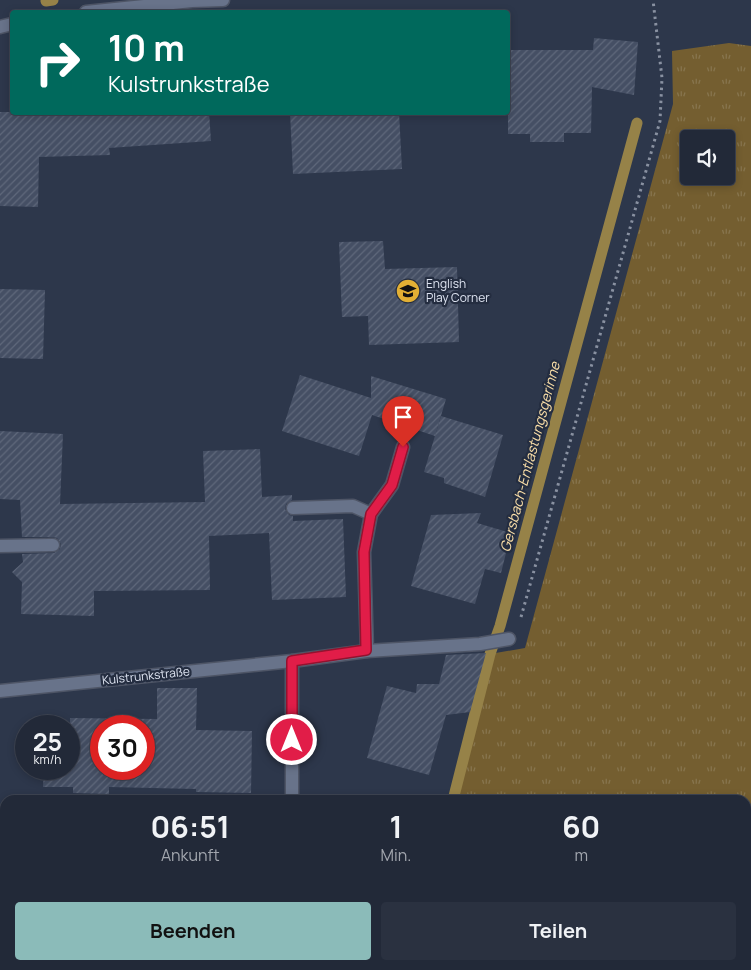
<!DOCTYPE html>
<html lang="de">
<meta charset="utf-8">
<style>
body{margin:0;font-family:Manrope,sans-serif;background:#2a3140;color:#f1f3f6;height:100vh;display:flex;flex-direction:column;font-size:19px;white-space:nowrap}
*{box-sizing:border-box;margin:0}
p{font-size:16px;color:#a2a6ae}
.icon{flex:none;width:28px;height:28px;fill:none;stroke:currentColor;stroke-width:2;stroke-linecap:round;stroke-linejoin:round}
.map{position:relative;flex:1;overflow:hidden}
.drawer{position:absolute;left:0px;top:795px;width:751px;height:175px;display:flex;flex-direction:column;background:#222938;border-radius:15px 15px 0 0;box-shadow:0 2px 8px #0003,0 0 0 1px #3f4553}
.drawer>*{flex:none}
.hud{position:absolute;left:10px;top:10px;width:500px;height:105px;border-radius:5px;box-shadow:0 2px 8px #0003,0 0 0 1px #3f4553;background:#00695c;color:#fff;overflow:hidden}
.tools{position:absolute;left:680px;top:130px;display:grid;gap:10px}
.tools a{display:grid;place-items:center;width:55px;height:55px;border-radius:5px;background:#222938;box-shadow:0 2px 8px #0003,0 0 0 1px #3f4553;font-size:25px}
.speed{position:absolute;left:15px;top:715px;display:flex;gap:10px;font-size:25px;font-weight:700;text-align:center}
.speed>*{display:grid;place-content:center;width:65px;height:65px;border-radius:50%;background:#222938;box-shadow:0 2px 8px #0003,0 0 0 1px #3f4553;line-height:1}
.speed small{font-size:12px;font-weight:400}
.speed .limit{border:8px solid #d22;background:#fff;color:#111}
.pin{position:absolute;display:grid;place-items:center;width:42px;height:42px;color:#fff;margin:-51px -21px;border-radius:50% 50% 50% 0;rotate:-45deg;box-shadow:0 0 5px #0007}
.pin .icon{rotate:45deg}
.me{position:absolute;width:55px;margin:-28px;rotate:0deg;stroke-linejoin:round;filter:drop-shadow(0 0 4px #0008)}
.turn{display:flex;align-items:center;gap:18px;height:105px;padding:0 15px;font-size:22px}
.turn .icon{width:65px;height:65px;stroke-width:2.5}
.turn b{display:block;font-size:35px;line-height:42px}
.eta{display:flex;justify-content:space-evenly;align-items:center;height:85px;text-align:center}
.eta b{font-size:30px;font-weight:700;line-height:35px}
.button{display:flex;gap:10px;margin-top:auto;padding:10px 15px}
.button a{flex:1;height:58px;border-radius:5px;background:#8bbbb9;color:#111;font-size:20px;font-weight:700;line-height:58px;text-align:center}
.button a+a{background:#2a3140;color:#f1f3f6}
.map>svg:first-child{display:block}
.grass{fill:url(#grass-tufts);fill-rule:evenodd}
.lines{fill:none;stroke-linecap:round;stroke-linejoin:round}
.stream{stroke:#968248;stroke-width:11}
.building{fill:url(#building-hatch);fill-rule:evenodd}
.minor-casing{stroke:#4e5566;stroke-width:15}
.path{stroke:#8991a1;stroke-width:3;stroke-dasharray:2.5 4;stroke-linecap:butt}
.minor{stroke:#68738a;stroke-width:12}
.route-casing{stroke:#92132f;stroke-width:12}
.route{stroke:#e11d48;stroke-width:9}
.labels{text-anchor:middle;stroke-width:4.5;stroke-linejoin:round;paint-order:stroke}
.poi-label{font-size:12px;fill:#dee4f1;stroke:#242d40;text-anchor:start}
.street-label{font-size:12px;fill:#dee4f1;stroke:#242d40}
.water-label{font-size:14px;font-style:italic;fill:#fce0a9;stroke:#242d40}
</style>
<div class="map">
<svg width="751" height="970" viewBox="0 0 751 970">
<defs>
<pattern id="grass-tufts" width="24" height="20" patternUnits="userSpaceOnUse" patternTransform="scale(1.25)"><rect width="24" height="20" fill="#745e30"/><path d="M3 7l-1-3M5 7V3M7 7l1-3M15 17l-1-3M17 17v-4M19 17l1-3" fill="none" stroke="#87754e"/></pattern>
<pattern id="building-hatch" width="6" height="6" patternUnits="userSpaceOnUse" patternTransform="scale(1.25)"><rect width="6" height="6" fill="#454f64"/><path d="M-1 1l2-2M0 6l6-6M5 7l2-2" fill="none" stroke="#5f687b"/></pattern>
</defs>
<rect width="100%" height="100%" fill="#2d374b"/>
<!-- grass -->
<path class="grass" d="M729,43L751,46V970H410L411,965H746V800H453L490,654L525,648L673,104L672,51ZM689,139H726V176H689Z"/>
<g class="lines">
<!-- stream -->
<g class="stream">
<polyline points="46,1 53,0"/>
<polyline points="453,800 490,654 500,626 637,123"/>
<polyline points="410,970 411,965"/>
</g>
</g>
<!-- building -->
<g class="building">
<polygon points="594,38 638,42 634,95 592,87 591,133 564,133 564,142 530,142 530,134 508,134 508,50 593,50"/>
<polygon points="0,112 209,112 211,141 109,148 110,155 39,157 38,207 0,206"/>
<polygon points="290,112 399,112 402,169 293,174"/>
<polygon points="383,241 385,269 457,267 459,342 369,345 368,316 342,317 339,242"/>
<polygon points="0,289 45,290 43,359 0,358"/>
<polygon points="300,375 371,398 371,376 446,399 435,436 372,415 359,456 282,431"/>
<polygon points="441,416 503,435 485,497 444,483 444,478 424,472"/>
<polygon points="0,431 63,434 60,504 205,502 203,451 260,449 262,497 292,495 292,500 286,504 285,509 289,515 293,516 293,521 343,519 346,597 272,600 269,533 209,536 210,590 94,591 94,616 21,614 22,582 12,572 23,562 22,554 54,553 60,549 61,544 57,538 53,537 22,537 20,500 0,499"/>
<polygon points="481,513 477,523 511,533 501,573 485,569 475,604 411,586 431,515"/>
<polygon points="486,653 470,712 446,715 429,775 367,758 387,686 416,693 417,684 439,684 446,655"/>
<path d="M157,688H197L196,730L252,731L251,793L196,792V789L109,787V794L73,793V787H43L44,769H69V726H44V723L70,724V718L157,719ZM101,726H144V769H101Z"/>
</g>
<g class="lines">
<!-- minor casing -->
<g class="minor-casing">
<g id="minor">
<polyline points="86,12 192,1 223,0"/>
<polyline points="0,27 12,24"/>
<polyline points="293,508 353,506 371,514"/>
<polyline points="0,546 53,545"/>
<polyline points="367,651 364,552 371,514 392,485 403,447"/>
<polyline points="0,691 292,661 367,651 480,644 509,639"/>
<polyline points="292,800 292,661"/>
<polyline points="291,970 291,965"/>
</g>
</g>
<!-- path -->
<g class="path">
<polyline points="521,617 660,121 662,78 653,0"/>
<polyline points="0,959 5,962"/>
<polyline points="9,965 17,970"/>
</g>
<!-- minor -->
<use href="#minor" class="minor"/>
</g>
<g class="lines">
<!-- route casing -->
<g class="route-casing">
<polyline id="route" points="292,740 292,661 366,650 364,552 371,514 392,485 403,447"/>
</g>
<!-- route -->
<use href="#route" class="route"/>
</g>
<!-- icons -->
<defs>
<g id="school-disc" transform="scale(1.25)"><circle r="9.5" fill="#e2af34" stroke="#242d40"/><path d="M0-5L7-2L0 1L-7-2ZM-4 1L0 2.5L4 1V4Q0 6-4 4Z" fill="#111"/></g>
</defs>
<g fill-rule="evenodd">
<use href="#school-disc" x="408" y="291"/>
</g>
<g class="labels">
<!-- poi labels -->
<g class="poi-label">
<text x="426" y="288">English<tspan x="426" dy="14">Play Corner</tspan></text>
</g>
<!-- street labels -->
<g class="street-label">
<text transform="translate(146 676) rotate(-6)" y="4">Kulstrunkstraße</text>
</g>
<!-- water labels -->
<g class="water-label">
<text transform="translate(530 457) rotate(-75)" y="5">Gersbach-Entlastungsgerinne</text>
</g>
</g>
</svg>
<div class="tools">
<a><svg class="icon" aria-label="sound" viewBox="0 0 24 24"><path d="M4 9h4l5-4v14l-5-4H4zM17 9q2 3 0 6"/></svg></a>
</div>
<div class="speed"><div>25<small>km/h</small></div><div class="limit">30</div></div>
<div class="pin" style="left:403px;top:447px;background:#d93025"><svg class="icon" aria-label="arrive" viewBox="0 0 24 24"><path d="M6 21V4h12l-3 4 3 4H6"/></svg></div>
<svg class="me" style="left:292px;top:740px" viewBox="-20 -20 40 40"><circle r="17" fill="#e11d48" stroke="#fff" stroke-width="3"/><path d="M0-11L8 9 0 5-8 9z" fill="#fff"/></svg>
<div class="hud">
<div class="turn"><svg class="icon" aria-label="right" viewBox="0 0 24 24"><path d="M7 20v-9h11M14 6l5 5-5 5"/></svg><div><b>10 m</b>Kulstrunkstraße</div></div>
</div>
<section class="drawer">
<div class="eta">
<div><b>06:51</b><p>Ankunft</p></div>
<div><b>1</b><p>Min.</p></div>
<div><b>60</b><p>m</p></div>
</div>
<div class="button"><a>Beenden</a><a>Teilen</a></div>
</section>
</div>
